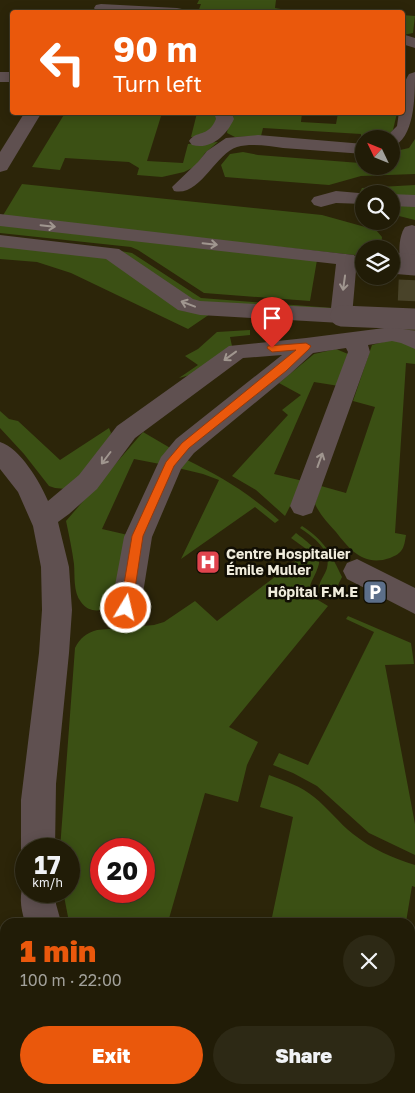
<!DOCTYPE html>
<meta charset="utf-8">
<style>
body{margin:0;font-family:"Golos Text",sans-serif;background:#2d2915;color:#f1f3f6;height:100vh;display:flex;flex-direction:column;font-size:19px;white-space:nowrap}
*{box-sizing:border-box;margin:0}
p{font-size:16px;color:#a2a19b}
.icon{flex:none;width:28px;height:28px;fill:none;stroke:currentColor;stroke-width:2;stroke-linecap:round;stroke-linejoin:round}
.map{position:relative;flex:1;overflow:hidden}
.details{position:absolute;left:0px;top:918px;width:415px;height:176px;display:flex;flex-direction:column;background:#211c07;border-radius:15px 15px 0 0;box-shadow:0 2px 12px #0003,0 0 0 1px #3e3a28}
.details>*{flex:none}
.guide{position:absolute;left:10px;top:10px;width:395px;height:105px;border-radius:5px;box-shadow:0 2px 12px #0003,0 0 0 1px #3e3a28;background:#ea580c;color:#fff;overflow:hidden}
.needle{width:32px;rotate:313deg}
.fabs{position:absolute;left:355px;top:130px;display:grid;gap:10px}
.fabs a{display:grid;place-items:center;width:45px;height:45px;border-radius:50%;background:#211c07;box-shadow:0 2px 12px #0003,0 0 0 1px #3e3a28;font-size:25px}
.speed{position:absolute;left:15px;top:838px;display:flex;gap:10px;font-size:25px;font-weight:700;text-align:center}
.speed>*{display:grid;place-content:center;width:65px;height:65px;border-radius:50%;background:#211c07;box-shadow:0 2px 12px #0003,0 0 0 1px #3e3a28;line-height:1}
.speed small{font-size:12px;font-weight:400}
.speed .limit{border:8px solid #d22;background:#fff;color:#111}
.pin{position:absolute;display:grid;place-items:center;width:42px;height:42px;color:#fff;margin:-51px -21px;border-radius:50% 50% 50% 0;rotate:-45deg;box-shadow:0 0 5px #0007}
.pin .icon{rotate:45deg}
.me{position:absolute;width:55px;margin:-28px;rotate:9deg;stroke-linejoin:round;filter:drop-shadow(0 0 4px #0008)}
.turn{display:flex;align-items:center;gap:18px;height:105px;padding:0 20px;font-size:22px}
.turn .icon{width:65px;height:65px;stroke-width:2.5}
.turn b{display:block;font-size:35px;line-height:42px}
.round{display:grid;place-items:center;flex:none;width:52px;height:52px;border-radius:26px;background:#2d2915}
.headline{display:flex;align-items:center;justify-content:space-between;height:85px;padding:0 20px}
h1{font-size:30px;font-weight:800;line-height:38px;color:#ea580c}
.button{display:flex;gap:10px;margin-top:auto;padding:10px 20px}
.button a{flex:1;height:58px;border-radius:30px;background:#ea580c;color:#fff;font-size:20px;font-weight:800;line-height:58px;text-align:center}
.button a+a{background:#2d2915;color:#f1f3f6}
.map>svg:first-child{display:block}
.green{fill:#3b5014;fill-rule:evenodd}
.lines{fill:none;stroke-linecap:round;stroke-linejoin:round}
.minor-tunnel{stroke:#494329;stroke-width:21;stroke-dasharray:21 11;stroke-linecap:butt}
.minor{fill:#5f5050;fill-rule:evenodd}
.minor-bridge{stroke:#5f5050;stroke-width:21}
.oneway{stroke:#a0968f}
.route{fill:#ea580c;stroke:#983908}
.labels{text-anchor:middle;stroke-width:5;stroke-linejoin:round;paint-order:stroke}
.poi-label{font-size:14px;font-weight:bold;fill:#f0ecdc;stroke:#110e04;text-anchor:start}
</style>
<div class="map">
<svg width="415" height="1093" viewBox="0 0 415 1093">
<rect width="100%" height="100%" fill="#2c2509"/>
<!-- green -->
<g class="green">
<polygon points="199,0 276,0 275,8 299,12 198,12 201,4 197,4"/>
<polygon points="402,15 415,16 413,33 403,35"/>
<polygon points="215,112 218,116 213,130 199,137 191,137 197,113"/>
<polygon points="65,113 162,113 147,161 183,163 188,144 218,142 205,153 196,166 184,172 162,177 137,175 139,168 129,162 65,158 60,170 32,167"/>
<polygon points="230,113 302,113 301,122 336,124 338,113 397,113 393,130 385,139 364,139 364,143 361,143 361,134 263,128 261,136 235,137 227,133"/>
<polygon points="415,139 415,174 361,176 329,185 225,177 221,165 230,154 243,152 258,155 360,163 364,164 364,166 391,166 391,152 409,148"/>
<polygon points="22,184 322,215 376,230 382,237 381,249 364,249 364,256 2,217"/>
<polygon points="415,185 415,197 360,192 362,188"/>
<polygon points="391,204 415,206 415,220 391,214"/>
<polygon points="0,225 317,260 310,301 204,293 138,250 131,247 0,233"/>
<polygon points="0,245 108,257 183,311 210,314 188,329 71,273 37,262 0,259"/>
<polygon points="115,250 132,253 201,298 333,308 333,310 193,302"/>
<polygon points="250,330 250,335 230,337 232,346 190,375 179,378 198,365 185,356 198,349 217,332"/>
<path d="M394,339L415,347V364L406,363L395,533L406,535C404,548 403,553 390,558C364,567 350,550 336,532C328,523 320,515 315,504L321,486L346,493L375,407L353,401L372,345Z"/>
<polygon points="336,349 348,354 339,386 314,382 274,474 303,481 285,516 256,490 232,476 288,415 282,410 301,395 279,383 314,354"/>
<polygon points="0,411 9,419 18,421 60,460 109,428 111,433 104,451 66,489 55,488 49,486 24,454 0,428"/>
<path d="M143,432L172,449L160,464L134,459L102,529L128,535L115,603C105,612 89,614 81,602C73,592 75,576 74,564C72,549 69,535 66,521Z"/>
<path d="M185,459C222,477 247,492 279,520L275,523L255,507L181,559L219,480L203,474L178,468Z"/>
<path d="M302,526C325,541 331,554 342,577L331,599L325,595L319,587C320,580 325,575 327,568C332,550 313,537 300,528Z"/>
<path d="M296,533C306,541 324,552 318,567C316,574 312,579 310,586L318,600L328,606L229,727L258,742L247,765L238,802L205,793L168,922H69L63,891H69V849H60L75,648C80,638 86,633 97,630L154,625L164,622L195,601L217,621L309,551L291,538ZM101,849H144V891H101Z"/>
<polygon points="348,616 411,643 414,664 385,665 415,824 415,855 369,833 317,786 293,773 273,765 279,753 308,765 374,632 346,619"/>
<path d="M269,775C285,781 301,786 314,797C328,808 339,823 353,834C372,849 392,858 415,865V887L412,886L406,922H271L293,817L260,807Z"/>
<polygon points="0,964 1,974 5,982 5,1089 61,1089 63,1093 0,1093"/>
<polygon points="187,1089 378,1089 378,1093 186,1093"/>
</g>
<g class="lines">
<!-- minor-tunnel -->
<polyline class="minor-tunnel" points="407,333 410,260"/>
<!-- minor -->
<g class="minor">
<polygon points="101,4 177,8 182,9 184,12 96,11 94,8 96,5"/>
<polygon points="402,34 415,38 415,48 402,44"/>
<rect x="0" y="72" width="12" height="10"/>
<path d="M415,72C415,96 415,140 391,147V139H384L397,126L399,112H402C402,100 402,84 409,74Z"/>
<polygon points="25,112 42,112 7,170 0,172 0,152"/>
<path d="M214,112H231L234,119C226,136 211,150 192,145L189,141C196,130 208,138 216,119Z"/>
<path d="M258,135L364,144V154C337,152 310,150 283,148C269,146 251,143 237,147C215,154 200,197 174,191L172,187L198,162L207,151L226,138Z"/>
<polygon points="336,191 370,194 364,194 364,204 336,203 321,207 314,205 311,201 314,197"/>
<polygon points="391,194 415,195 415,207 391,206"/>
<polygon points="0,214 354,255 357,259 352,316 349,321 341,323 200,315 178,310 106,259 0,247 0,235 119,249 193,299 200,301 331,308 336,264 0,226"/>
<path d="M412,225L415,226V265L403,264C397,257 399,235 405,227Z"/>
<path d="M392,327L415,331V349L401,343L392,341L368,345L370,352L312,513L303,516L294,513L290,506L348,352L346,348L313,353L290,374L194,453L181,469L152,537L139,618L134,627L124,631L114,627L109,618L124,537L161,457L176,439L282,355L243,358L135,438L97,489L69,514L58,522L69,567L72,610L69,653L56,784L55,849H26V861L21,849V800L39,653L42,610L41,567L33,526L18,492L0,469V442C20,448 40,482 48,501L79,475L117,426L229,346L306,338Z"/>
<polygon points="357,559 415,588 415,614 347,579 343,571 347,563"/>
<path d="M25,878L26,891H56V904L61,922H25C20,906 19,895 25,878Z"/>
<polygon points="92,1089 133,1089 135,1093 93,1093"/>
</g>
<!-- minor-bridge -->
<g class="minor-bridge">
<polyline points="391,263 415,265"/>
<polyline points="341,316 415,319"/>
</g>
</g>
<!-- one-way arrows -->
<defs><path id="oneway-shaft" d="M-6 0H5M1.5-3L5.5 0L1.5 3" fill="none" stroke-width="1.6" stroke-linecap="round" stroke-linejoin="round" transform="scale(1.25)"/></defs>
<g class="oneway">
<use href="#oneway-shaft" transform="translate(48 226) rotate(6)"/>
<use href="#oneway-shaft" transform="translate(210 244) rotate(6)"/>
<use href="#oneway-shaft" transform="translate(344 283) rotate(98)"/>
<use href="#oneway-shaft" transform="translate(188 304) rotate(-159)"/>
<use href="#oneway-shaft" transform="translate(230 356) rotate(144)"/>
<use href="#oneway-shaft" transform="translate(106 458) rotate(127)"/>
<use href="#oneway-shaft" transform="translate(320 460) rotate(-70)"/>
</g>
<!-- route -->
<polygon class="route" points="306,343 311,346 309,349 286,371 189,448 174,466 143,536 132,608 131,612 122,612 120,608 132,536 166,462 182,443 296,350 272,352 267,348 268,346"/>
<!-- icons -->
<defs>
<g id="hospital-square" transform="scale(1.25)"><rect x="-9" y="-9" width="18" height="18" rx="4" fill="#e0444e" stroke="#110e04"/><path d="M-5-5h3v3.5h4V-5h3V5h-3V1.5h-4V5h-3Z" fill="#fff"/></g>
<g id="parking-square" transform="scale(1.25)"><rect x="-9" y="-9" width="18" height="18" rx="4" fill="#5c6f8a" stroke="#110e04"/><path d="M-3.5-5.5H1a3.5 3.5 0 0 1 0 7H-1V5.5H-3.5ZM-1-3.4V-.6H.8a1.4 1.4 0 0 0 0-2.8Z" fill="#fff"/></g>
</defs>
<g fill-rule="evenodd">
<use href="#hospital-square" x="208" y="562"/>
<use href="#parking-square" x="375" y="592"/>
</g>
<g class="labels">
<!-- poi labels -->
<g class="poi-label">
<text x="226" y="559">Centre Hospitalier<tspan x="226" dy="16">Émile Muller</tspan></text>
<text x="358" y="597" text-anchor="end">Hôpital F.M.E</text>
</g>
</g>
</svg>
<div class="fabs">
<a><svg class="needle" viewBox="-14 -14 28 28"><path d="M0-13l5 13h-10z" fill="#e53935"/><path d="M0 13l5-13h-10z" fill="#a2a19b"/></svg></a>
<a><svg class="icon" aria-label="search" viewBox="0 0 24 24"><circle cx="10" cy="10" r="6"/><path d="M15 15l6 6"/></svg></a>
<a><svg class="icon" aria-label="layers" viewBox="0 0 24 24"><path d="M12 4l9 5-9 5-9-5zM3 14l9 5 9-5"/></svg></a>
</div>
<div class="speed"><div>17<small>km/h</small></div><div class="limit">20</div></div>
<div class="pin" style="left:272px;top:348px;background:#d93025"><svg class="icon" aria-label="arrive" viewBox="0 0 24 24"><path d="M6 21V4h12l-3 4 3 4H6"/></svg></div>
<svg class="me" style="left:126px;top:608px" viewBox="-20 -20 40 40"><circle r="17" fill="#ea580c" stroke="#fff" stroke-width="3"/><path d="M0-11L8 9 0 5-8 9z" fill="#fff"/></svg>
<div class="guide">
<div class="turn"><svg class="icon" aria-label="left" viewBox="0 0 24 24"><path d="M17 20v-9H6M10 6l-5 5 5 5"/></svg><div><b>90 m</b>Turn left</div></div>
</div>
<section class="details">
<div class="headline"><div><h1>1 min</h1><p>100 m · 22:00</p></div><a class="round"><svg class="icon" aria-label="close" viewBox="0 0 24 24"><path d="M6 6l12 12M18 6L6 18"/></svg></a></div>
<div class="button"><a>Exit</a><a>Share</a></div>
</section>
</div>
